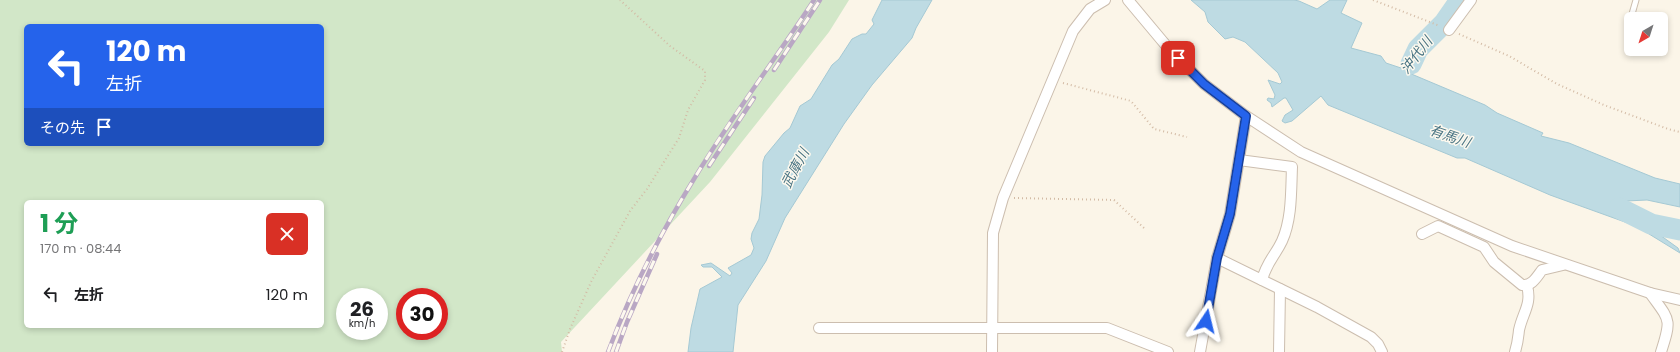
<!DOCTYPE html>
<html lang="ja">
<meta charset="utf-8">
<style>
body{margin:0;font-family:Poppins,"Noto Sans JP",sans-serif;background:#f2f2f2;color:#202124;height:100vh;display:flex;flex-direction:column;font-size:15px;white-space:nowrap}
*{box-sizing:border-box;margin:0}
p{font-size:13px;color:#757577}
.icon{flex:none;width:22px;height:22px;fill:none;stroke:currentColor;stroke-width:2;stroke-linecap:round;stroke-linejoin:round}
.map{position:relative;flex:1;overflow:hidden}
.drawer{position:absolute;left:24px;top:200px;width:300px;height:128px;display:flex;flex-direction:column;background:#fff;border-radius:6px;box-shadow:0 2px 6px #0003}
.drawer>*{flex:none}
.banner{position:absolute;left:24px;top:24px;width:300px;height:122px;border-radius:6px;box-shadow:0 2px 6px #0003;background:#2563eb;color:#fff;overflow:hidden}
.needle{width:26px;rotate:219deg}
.controls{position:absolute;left:1624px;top:12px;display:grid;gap:8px}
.controls a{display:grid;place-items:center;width:44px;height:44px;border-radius:6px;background:#fff;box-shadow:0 2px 6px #0003;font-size:20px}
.speed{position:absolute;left:336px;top:288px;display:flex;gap:8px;font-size:20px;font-weight:700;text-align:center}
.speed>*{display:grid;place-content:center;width:52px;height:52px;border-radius:50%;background:#fff;box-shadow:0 2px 6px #0003;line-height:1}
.speed small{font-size:10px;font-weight:400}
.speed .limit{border:6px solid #d22;background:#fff;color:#111}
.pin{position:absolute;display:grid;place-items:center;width:34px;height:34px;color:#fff;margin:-17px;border-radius:8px;box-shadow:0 2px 6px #0006}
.me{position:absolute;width:44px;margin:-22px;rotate:10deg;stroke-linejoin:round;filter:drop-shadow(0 0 3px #0008)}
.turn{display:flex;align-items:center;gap:14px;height:84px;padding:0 16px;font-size:18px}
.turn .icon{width:52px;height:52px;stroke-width:2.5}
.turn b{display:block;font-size:28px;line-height:34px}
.then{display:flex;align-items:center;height:38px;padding:0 16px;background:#0003;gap:8px;font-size:15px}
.round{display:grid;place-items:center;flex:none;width:42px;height:42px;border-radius:6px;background:#f2f2f2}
.head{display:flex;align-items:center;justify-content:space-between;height:68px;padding:0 16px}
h1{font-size:24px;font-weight:700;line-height:30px;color:#1e9e55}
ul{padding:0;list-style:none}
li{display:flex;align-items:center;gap:12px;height:52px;padding:0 16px}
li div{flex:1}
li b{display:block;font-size:15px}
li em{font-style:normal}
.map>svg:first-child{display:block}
.green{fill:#d2e7c8;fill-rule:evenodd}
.water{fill:#bedbe3;stroke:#a5c9d4}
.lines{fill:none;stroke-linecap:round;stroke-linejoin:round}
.river{stroke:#bedbe3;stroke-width:21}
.lane-casing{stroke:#ccbeaf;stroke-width:7}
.street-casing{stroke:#ccbeaf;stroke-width:12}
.path{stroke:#d3bba5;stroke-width:2;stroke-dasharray:1 3;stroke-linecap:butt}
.lane{stroke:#fff;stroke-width:5}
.street{stroke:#fff;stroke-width:10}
.rail-casing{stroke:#b9a7c4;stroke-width:4.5}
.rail{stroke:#fdf9ef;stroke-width:3;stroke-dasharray:9;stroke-linecap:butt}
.route-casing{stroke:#184099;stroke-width:10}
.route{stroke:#2563eb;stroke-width:7}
.labels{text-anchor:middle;stroke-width:3;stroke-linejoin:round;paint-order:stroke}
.water-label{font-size:14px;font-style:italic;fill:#4a7584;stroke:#fdf9ef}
</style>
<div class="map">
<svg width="1680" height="352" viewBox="0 0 1680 352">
<rect width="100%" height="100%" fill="#fbf5e8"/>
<!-- green -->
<path class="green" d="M0,0H849L829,32L710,182L561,342L562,352H0ZM26,26H322V144H26ZM26,202H322V326H26ZM345,297H379V331H345ZM405,297H439V331H405Z"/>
<!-- water -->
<g class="water">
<polygon points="882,0 932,0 916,28 912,38 872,85 844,124 785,218 766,261 738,305 733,352 688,352 691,328 700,289 722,277 712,267 703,267 701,265 711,263 730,276 732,273 728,268 751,255 754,248 751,239 752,233 759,219 762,195 763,162 765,156 784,133 790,128 800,106 811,99 832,65 839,59 852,39 862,34 866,34 874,24 872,20"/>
<path d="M1191,0H1294L1299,1L1317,9L1330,0H1347L1341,13L1362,23L1351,48L1381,56L1386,63L1404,69L1413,59L1416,47L1424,40L1427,42C1421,48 1409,64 1409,73L1485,105L1497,113L1543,133L1541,136L1569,143L1655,178L1680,184V207L1647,200L1626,201L1653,230L1678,248L1680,253L1636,226L1550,195L1465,158H1457L1328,105L1321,96L1292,121L1285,123L1282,121L1285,115L1293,110L1286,98H1284L1272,107L1271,103L1267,100L1268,98L1274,99L1275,95L1268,80L1280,84L1282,82L1278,73L1245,42L1233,37L1225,39L1208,22L1205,12Z"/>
</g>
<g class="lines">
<!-- river -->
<g class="river">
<polyline points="1411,64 1418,49 1444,23 1460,0"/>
<polyline points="1619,208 1651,224 1680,230"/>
</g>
<!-- lane casing -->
<g class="lane-casing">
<polyline id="lane" points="1632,14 1636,0"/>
</g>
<!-- street casing -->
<g class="street-casing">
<g id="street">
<polyline points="1128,0 1169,49 1204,84 1246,116 1301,152 1512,246 1650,293 1680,300"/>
<polyline points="1449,30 1471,0"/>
<path d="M1239,160L1292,167C1291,191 1292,219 1282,241C1275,256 1267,261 1262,280"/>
<path d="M1422,234L1438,226L1484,247L1494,262L1522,285C1532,286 1536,278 1542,270L1563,265"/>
<polyline points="1217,258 1317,307 1371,337 1378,344 1382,352"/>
<path d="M1650,293C1670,321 1672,318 1661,352"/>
<polyline points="819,328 1107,328 1168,352"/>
<polyline points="992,352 993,233 1003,198 1073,31 1090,9 1105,0"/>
<polyline points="1200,352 1217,258 1230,214 1246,116"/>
<polyline points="1279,352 1280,289"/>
<path d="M1515,352C1518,342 1518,339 1519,330C1523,312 1532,304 1527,286"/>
</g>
</g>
<!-- path -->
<g class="path">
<polyline points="1373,0 1440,26"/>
<polyline points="1459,34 1509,56 1557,84 1604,105 1668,129 1680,132"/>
<polyline points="1063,83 1131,101 1154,129 1187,137"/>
<polyline points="1014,198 1114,200 1144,228"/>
<polyline points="562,352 570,329 591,282 630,211 647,189 679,138 688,110 705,80 705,71 670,46 620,0"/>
</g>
<!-- lane -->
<use href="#lane" class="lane"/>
<!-- street -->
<use href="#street" class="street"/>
<!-- rail casing -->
<g class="rail-casing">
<g id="rail">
<polyline points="774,70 820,0"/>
<polyline points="709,166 754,98"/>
<path d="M608,352C631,291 660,234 694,179C731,117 775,60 814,0"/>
<polyline points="616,352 627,322 657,254"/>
</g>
</g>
<!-- rail -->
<use href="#rail" class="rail"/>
</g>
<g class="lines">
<!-- route casing -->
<g class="route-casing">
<polyline id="route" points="1178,58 1204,84 1246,116 1230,214 1217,258 1206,321"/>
</g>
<!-- route -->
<use href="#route" class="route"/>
</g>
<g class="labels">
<!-- water labels -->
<g class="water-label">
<text transform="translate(1416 55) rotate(-52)" y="5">沖代川</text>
<text transform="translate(1450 136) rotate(19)" y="5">有馬川</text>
<text transform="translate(795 168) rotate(-62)" y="5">武庫川</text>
</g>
</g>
</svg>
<div class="controls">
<a><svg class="needle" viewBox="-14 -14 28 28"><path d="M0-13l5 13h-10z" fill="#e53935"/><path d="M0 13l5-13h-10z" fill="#757577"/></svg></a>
</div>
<div class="speed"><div>26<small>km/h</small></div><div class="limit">30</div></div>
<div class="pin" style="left:1178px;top:58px;background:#d93025"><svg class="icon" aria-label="arrive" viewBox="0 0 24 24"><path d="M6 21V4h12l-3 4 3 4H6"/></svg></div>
<svg class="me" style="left:1206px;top:321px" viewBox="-20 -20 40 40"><path d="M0-17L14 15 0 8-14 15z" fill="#2563eb" stroke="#fff" stroke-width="4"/></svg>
<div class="banner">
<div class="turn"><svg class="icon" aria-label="left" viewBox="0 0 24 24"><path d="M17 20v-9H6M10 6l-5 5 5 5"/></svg><div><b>120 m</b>左折</div></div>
<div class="then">その先<svg class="icon" aria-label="arrive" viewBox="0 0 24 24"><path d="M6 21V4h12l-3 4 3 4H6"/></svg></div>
</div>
<section class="drawer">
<div class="head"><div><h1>1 分</h1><p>170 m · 08:44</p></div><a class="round" style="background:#d93025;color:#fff"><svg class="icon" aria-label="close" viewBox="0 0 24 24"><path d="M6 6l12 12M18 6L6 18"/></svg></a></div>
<ul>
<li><svg class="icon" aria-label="left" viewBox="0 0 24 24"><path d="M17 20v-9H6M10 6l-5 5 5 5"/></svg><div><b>左折</b></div><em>120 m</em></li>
</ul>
</section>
</div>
